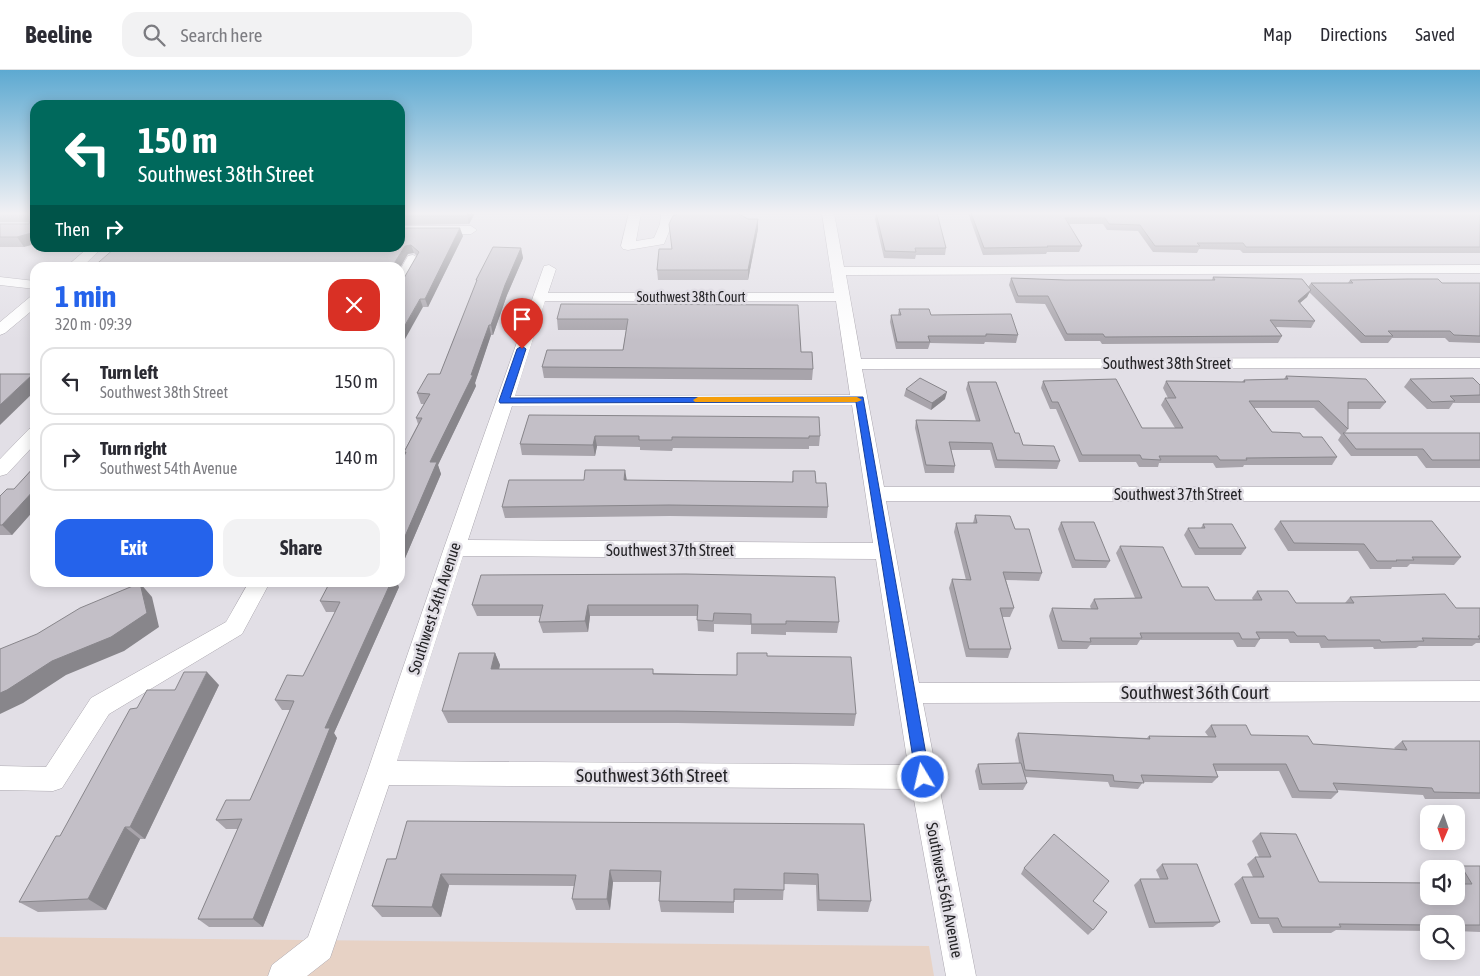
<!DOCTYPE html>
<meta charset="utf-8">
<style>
body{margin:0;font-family:"Asap Condensed",sans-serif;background:#f2f2f3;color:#2b2b33;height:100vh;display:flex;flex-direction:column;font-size:19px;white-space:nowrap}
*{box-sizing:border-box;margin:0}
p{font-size:16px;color:#7c7c81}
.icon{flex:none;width:28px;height:28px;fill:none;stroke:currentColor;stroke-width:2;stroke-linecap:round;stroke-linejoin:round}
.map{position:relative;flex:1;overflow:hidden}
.details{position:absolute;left:30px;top:192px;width:375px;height:325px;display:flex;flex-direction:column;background:#fff;border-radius:15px;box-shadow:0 2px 12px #0003}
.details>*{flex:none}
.top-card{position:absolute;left:30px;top:30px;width:375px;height:152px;border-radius:15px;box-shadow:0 2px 12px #0003;background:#00695c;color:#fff;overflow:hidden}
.needle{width:32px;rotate:182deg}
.fabs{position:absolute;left:1420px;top:735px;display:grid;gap:10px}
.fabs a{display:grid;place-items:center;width:45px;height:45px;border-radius:10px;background:#fff;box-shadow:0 2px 12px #0003;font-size:25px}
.pin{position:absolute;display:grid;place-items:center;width:42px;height:42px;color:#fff;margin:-51px -21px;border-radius:50% 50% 50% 0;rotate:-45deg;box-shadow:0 0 5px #0007}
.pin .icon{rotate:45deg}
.me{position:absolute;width:55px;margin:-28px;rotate:351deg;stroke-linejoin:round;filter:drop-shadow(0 0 4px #0008)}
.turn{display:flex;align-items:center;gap:18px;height:105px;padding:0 25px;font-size:22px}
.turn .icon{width:65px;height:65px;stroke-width:2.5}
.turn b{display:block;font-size:35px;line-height:42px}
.then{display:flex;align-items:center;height:48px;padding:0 25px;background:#0003;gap:10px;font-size:19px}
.round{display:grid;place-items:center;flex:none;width:52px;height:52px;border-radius:15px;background:#f2f2f3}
.headline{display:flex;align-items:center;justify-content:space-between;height:85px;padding:0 25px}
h1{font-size:30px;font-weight:700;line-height:38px;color:#2563eb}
.button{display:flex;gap:10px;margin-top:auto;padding:10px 25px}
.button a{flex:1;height:58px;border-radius:15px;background:#2563eb;color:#fff;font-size:20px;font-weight:700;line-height:58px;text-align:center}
.button a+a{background:#f2f2f3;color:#2b2b33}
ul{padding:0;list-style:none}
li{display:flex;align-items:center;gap:15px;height:68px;margin:0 10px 8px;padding:0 15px;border:2px solid #e1e1e2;border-radius:15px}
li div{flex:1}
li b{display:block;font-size:19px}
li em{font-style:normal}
header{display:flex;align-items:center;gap:30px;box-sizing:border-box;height:70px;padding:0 25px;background:#fff;border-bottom:1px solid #e1e1e2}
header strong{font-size:24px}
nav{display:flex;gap:28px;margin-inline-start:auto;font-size:18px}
.search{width:350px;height:45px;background:#f2f2f3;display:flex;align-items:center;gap:12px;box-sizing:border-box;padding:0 18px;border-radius:15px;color:#7c7c81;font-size:19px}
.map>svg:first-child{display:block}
.education{fill:#e7d2c5}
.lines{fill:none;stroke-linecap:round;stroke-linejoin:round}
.minor-casing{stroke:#aba7af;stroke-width:1}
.minor{fill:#fff;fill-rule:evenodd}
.wall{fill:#a8a4ab}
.shaded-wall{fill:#88868b}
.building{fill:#c3bfc7;stroke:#88868b}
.route{fill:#2563eb;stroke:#184099}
.slow{fill:#f59e0b}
.labels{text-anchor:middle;stroke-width:5;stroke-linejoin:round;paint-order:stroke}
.far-street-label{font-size:14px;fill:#252427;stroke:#e2dfe6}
.street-label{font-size:16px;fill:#252427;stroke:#e2dfe6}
.near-street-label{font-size:19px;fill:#252427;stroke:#e2dfe6}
</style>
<header>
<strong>Beeline</strong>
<div class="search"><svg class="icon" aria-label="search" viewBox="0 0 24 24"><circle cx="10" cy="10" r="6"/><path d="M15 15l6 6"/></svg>Search here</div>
<nav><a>Map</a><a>Directions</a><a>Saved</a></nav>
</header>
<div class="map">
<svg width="1480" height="906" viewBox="0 0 1480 906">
<rect width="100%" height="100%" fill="#e2dfe6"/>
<!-- education -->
<polygon class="education" points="0,867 929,876 934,906 0,906"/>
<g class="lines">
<!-- minor casing -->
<g class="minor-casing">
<g id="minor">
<polygon points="629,143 641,143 636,171 654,168 660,154 661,143 673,143 672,154 664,174 628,180 623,179 621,176"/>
<path d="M822,143H834L844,197L1480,195V203L846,205L861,289L1480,288V298L862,299L884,417H1480V431H886L919,613L1480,611V631L923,633L976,906H946L912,719L389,715L330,888L307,906H268L272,895L308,867L367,703L444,478L544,196L549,195L556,199L548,223H834ZM545,231H836L850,325L515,326ZM852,335L873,473L468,470L512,336ZM463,486L876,489L908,695L397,691Z"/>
<polygon points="400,156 471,156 477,160 471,164 400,164"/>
<polygon points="88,178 102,178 81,198 65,198"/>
<polygon points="413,185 420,189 405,216 400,217 400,200 408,186"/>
<polygon points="0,207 35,211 35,219 0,215"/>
<polygon points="35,226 35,238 5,263 0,265 0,252 30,227"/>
<polygon points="35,357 35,374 7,404 0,406 0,389 29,359"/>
<polygon points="249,512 270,512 242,564 109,644 62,718 53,721 0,720 0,696 46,697 91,628 226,552"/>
</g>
</g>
<!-- minor -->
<use href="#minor" class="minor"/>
</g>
<!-- wall -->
<g class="wall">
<polygon points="0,143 35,143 24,177 0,177 0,154 29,154 29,152 0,152"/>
<polygon points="400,143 475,143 469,154 400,155"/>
<polygon points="876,143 946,178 945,185 916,185 915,189 884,188 875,149"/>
<polygon points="968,143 1480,143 1480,183 1243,183 1240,180 1199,179 1197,183 1153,182 1138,161 1107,160 1103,154 1069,154 1082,176 1079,182 1047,182 1046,184 983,185"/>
<polygon points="748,149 758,149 758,159 748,210 658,210 657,200 671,179"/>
<polygon points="463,166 428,237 423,237 404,208 417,186 414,183 92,198"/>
<polygon points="521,178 523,188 507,225 493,265 491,265 475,313 476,316 438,395 441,404 400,500 400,395 405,384 404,382 418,354 416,348 424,334 421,334 417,323 440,304 476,213 476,210"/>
<polygon points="1213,207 1308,217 1311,213 1348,213 1350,210 1442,213 1480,213 1480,273 1449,272 1445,268 1392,268 1388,273 1361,273 1309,222 1307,227 1300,233 1315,251 1311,258 1276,257 1282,266 1278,273 1102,274 1100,271 1065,271 1045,234 1016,233 1009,215 1011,208 1065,210 1212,210"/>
<polygon points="561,234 801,282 813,299 812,310 544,308 542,297 623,280 626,260 558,260 557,249"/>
<polygon points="899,239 931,245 1018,265 1016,273 985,272 984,274 930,273 928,279 896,279 890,252 891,245 898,245"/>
<polygon points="1286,306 1386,332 1380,339 1348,339 1348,359 1345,363 1480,363 1480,398 1426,398 1417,386 1351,386 1338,370 1341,365 1314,338 1254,338 1272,362 1303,367 1337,387 1332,395 1244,395 1243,397 1216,398 1213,393 1159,393 1158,397 1139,397 1136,392 1079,392 1056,339 1050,339 1041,318 1043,311 1142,358 1175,358 1161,335 1165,328 1168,328 1163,318 1166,311 1242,312 1244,310 1284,309"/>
<polygon points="1410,309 1480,315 1480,333 1453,333 1449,339 1427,339 1404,317"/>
<polygon points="968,312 1015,363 1023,375 1060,391 1057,399 995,398 990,380 951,380 955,396 954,403 925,403 915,358 916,350 976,351 966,319"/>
<polygon points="906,319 945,329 931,340 904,326"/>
<polygon points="529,345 820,366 819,376 809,376 809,379 673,378 672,381 640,380 640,377 597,376 595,386 522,385 520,374"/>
<polygon points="35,396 35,439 12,465 0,465 0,426 14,419"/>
<polygon points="793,401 816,413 828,437 827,448 670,446 505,448 502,437 627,410 792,412"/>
<polygon points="975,445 1015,459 1042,503 1039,511 1006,510 1014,538 1010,547 1002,547 1011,579 1008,588 966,587 949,518 952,509 966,510 954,462 956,453 973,453"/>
<polygon points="1280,451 1461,487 1454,495 1410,494 1407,497 1392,497 1391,499 1370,499 1358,481 1288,481 1274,459"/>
<polygon points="1061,452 1110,491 1106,498 1072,498 1058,459"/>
<polygon points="1203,454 1246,478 1241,485 1195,485 1184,465 1188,458 1201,458"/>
<polygon points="1120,476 1182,517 1215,530 1253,530 1252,528 1257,521 1296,533 1345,533 1350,527 1456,538 1480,538 1480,573 1476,573 1472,576 1419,576 1416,578 1374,579 1373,577 1321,578 1319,573 1290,573 1288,569 1260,569 1255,577 1237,577 1233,570 1140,570 1137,575 1090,575 1087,579 1058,579 1049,546 1052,538 1091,539 1090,536 1094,529 1135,528 1116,483"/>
<polygon points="481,505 839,552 837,563 786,562 786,565 751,564 751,555 714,554 714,562 698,561 697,546 590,546 588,562 543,563 539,552 541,546 477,546 472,535"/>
<polygon points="161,512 213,512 212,515 163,515"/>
<polygon points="399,517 334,663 337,668 263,857 209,857 198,849 238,759 226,759 216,750 250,730 290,640 282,640 275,630 303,606 335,542 326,542 320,531"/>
<polygon points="495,583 500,595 499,599 737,605 767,586 856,644 854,656 678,653 448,653 442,641"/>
<polygon points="219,615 145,769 140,769 106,840 38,842 19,832 60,766 137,638 175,620"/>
<polygon points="1211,655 1251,665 1313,674 1395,679 1394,678 1402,671 1480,671 1480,729 1425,729 1423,725 1337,720 1338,722 1331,729 1292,728 1279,701 1216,701 1218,707 1212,713 1143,712 1138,719 1110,717 1108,712 1025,707 1027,713 1023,720 979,720 975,701 978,694 1019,693 1015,670 1018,663 1147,668 1149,666 1208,666 1205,662"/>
<polygon points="864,754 871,831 868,842 817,841 816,815 784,814 783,830 734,830 734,843 661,842 659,831 660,812 613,812 610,840 576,840 572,829 574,816 449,815 441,847 382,847 372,836 387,789"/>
<polygon points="1260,763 1319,812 1456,826 1456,799 1461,796 1480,796 1480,862 1456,861 1456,854 1429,854 1429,861 1336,860 1331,863 1273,863 1269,854 1251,854 1234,814 1242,807 1253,807 1247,794 1255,787 1259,787 1252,771"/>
<polygon points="1162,794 1220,852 1213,857 1149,858 1134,815 1140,809 1160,809 1156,800"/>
<polygon points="1024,798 1093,860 1088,865 1021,804"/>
</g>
<!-- shaded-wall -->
<g class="shaded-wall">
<polygon points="468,143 475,143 469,154 467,146"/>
<polygon points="758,149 758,159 748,210 748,200"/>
<polygon points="460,158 463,166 428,237 425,229"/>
<polygon points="35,162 35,174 24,177 17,167"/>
<polygon points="411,175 414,183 408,184 400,198 395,198 395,192 405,176"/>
<polygon points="521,178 523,188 507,225 493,265 491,255 505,215"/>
<polygon points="1311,220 1307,227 1294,238 1298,231"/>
<polygon points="420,229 423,237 400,278 400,264"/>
<polygon points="489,255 491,265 475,313 476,316 438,395 441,404 400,500 400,478 430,392 471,305"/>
<polygon points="33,304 35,307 35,321 0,355 0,335"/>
<polygon points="947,322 945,329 931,340 932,333"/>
<polygon points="595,366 597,376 595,386 593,375"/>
<polygon points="625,400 627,411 624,410"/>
<polygon points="35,419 35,439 12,465 2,455"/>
<polygon points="391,512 397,512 399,517 334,663 337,668 263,857 253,849 325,658"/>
<polygon points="140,513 152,527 159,557 124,581 66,605 23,633 0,644 0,623"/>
<polygon points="588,535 590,546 588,562 585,551"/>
<polygon points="495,583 500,595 496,612 491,599"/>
<polygon points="207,602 219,615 145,769 130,757"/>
<polygon points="125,757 140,769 106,840 88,829"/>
<polygon points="610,800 613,812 610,840 607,829"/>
<polygon points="441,804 449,815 441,847 432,837"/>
</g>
<!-- building -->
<g class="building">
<polygon points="29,143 35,143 35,162 17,167 0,167 0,154 29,154 31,145"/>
<polygon points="400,143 468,143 467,146 400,146"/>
<polygon points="680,143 737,143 748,149 758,149 748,200 657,200 659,179 672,179 669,154 673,146"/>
<polygon points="876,143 937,143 946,178 915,178 916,182 885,181"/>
<polygon points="971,143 1480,143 1480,177 1246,177 1243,173 1197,173 1200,176 1155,176 1140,155 1109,154 1105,148 1065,148 1082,176 1047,176 1048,177 984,178"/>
<polygon points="400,158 460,158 425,229 420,229 400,264 400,209 404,208 419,182 411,175 405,176 395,192 395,198 92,198 115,178 400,178"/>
<polygon points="493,177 521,178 505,215 491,255 489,255 471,305 473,305 430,392 437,392 400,478 400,395 406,382 404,382 422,348 416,348 430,324 417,323 428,304 440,304 477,210 476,210"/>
<polygon points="1213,207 1302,209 1311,220 1298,231 1315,251 1270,250 1282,266 1105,267 1103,264 1067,264 1048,226 1018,226 1011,208 1065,210 1215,210"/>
<polygon points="1408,209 1438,209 1442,213 1480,213 1480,266 1454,265 1450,261 1388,261 1393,266 1365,266 1311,213 1353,213 1350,210"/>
<polygon points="561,234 798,235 801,282 812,282 813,299 542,297 547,280 623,280 628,249 557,249"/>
<polygon points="899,239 929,239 931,245 1011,244 1018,265 986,264 986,266 928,266 930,272 897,272 891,245 901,245"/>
<polygon points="0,304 33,304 0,335"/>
<polygon points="1286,306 1366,309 1386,332 1348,332 1348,359 1319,331 1249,331 1272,362 1300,363 1303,367 1322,367 1337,387 1246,388 1247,390 1220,390 1217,386 1159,386 1161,390 1142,389 1140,385 1082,385 1058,332 1052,332 1043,311 1116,309 1142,358 1183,358 1165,328 1176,328 1166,311 1245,312 1244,310 1288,309"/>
<polygon points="920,308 947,322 932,333 906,319"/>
<polygon points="1473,308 1480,315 1480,325 1450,326 1455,331 1432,332 1410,309"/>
<polygon points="968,312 996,312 1015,363 1019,363 1023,375 1054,376 1060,391 997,390 992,373 949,372 955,396 926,395 916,350 980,351"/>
<polygon points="529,345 819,347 820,366 809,366 809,368 672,367 672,370 639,370 639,366 595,366 593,375 520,374"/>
<polygon points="1343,363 1480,363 1480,390 1432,390 1423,379 1356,379"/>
<polygon points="35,396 35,419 2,455 0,455 0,426 7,419 14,419"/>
<polygon points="585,400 625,400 624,410 793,412 793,401 815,401 816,413 826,413 828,437 669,435 502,437 509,410 584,410"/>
<polygon points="975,445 1010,446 1015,459 1029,459 1042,503 1003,502 1014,538 1000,538 1011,579 969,579 952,509 971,510 956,453 977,453"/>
<polygon points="1280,451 1432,451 1461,487 1412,487 1414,490 1396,490 1397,491 1377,491 1364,474 1294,473"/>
<polygon points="1061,452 1094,452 1110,491 1075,490"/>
<polygon points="1203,454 1232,454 1246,478 1199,478 1188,458 1205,458"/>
<polygon points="1120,476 1163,477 1182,517 1208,517 1215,530 1262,530 1257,521 1288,521 1296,533 1354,533 1350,527 1445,524 1456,538 1480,538 1480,566 1478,566 1480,569 1422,568 1424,571 1381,572 1380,570 1328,570 1325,566 1297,566 1294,562 1256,562 1260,569 1242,569 1239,563 1140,563 1142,568 1090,568 1091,572 1062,571 1052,538 1098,539 1094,529 1142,528"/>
<polygon points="686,504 835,507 839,552 786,551 786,554 751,554 751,544 714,543 713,551 697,550 698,535 588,535 585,551 539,552 543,535 472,535 481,505"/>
<polygon points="330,512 391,512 325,658 330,658 253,849 198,849 242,749 216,750 226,730 250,730 294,631 275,630 287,605 303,606 340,532 320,531"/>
<polygon points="140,513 147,543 111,567 52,591 7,620 0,623 0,579 37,564 80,538"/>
<polygon points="459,583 495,583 491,599 653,599 653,604 737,605 737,583 767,583 767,586 851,587 856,644 676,641 442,641"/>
<polygon points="184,602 207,602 130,757 125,757 88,829 19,832 56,766 60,766 130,639 137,638 147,620 175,620"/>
<polygon points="1211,655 1246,655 1251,665 1308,666 1313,674 1407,680 1402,671 1480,671 1480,723 1434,722 1432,718 1333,713 1338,722 1299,721 1286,694 1213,694 1218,707 1141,705 1144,713 1114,711 1113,705 1025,700 1018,663 1150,669 1149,666 1216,667"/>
<polygon points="1021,693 1027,713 982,714 978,694"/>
<polygon points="407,751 864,754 871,831 819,830 818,804 784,803 784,820 734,819 734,832 659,831 661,801 610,800 607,829 572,829 576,805 441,804 432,837 372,836 387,789 396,789"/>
<polygon points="1260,763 1296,764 1319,812 1429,813 1429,826 1456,826 1456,814 1472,814 1461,796 1480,796 1480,855 1456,855 1456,854 1429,854 1429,855 1339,854 1341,857 1282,857 1278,848 1259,848 1242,807 1264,807 1255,787 1271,787"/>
<polygon points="1054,764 1109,811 1093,831 1107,842 1093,860 1024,798"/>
<polygon points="1162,794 1197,794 1220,852 1155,853 1140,809 1168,809"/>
</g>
<!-- sky -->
<linearGradient id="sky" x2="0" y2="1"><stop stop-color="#5da9d1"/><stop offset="0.53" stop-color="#f2f1f4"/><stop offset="1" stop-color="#f2f1f4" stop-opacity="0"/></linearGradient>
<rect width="1480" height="270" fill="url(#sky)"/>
<!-- route -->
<polygon class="route" points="522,276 526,279 510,328 863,327 930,707 928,712 923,714 918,712 916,707 856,332 500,333 499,331 517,279"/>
<!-- slow -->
<polygon class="slow" points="698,327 857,327 862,330 857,332 695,332 693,330"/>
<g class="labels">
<!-- far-street labels -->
<g class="far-street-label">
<text x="691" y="232">Southwest 38th Court</text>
</g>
<!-- street labels -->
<g class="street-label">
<text x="1167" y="299">Southwest 38th Street</text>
<text x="1178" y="430">Southwest 37th Street</text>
<text x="670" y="486">Southwest 37th Street</text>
<text transform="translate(434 538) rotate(-72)" y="6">Southwest 54th Avenue</text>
<text transform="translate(945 820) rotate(79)" y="6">Southwest 56th Avenue</text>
</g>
<!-- near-street labels -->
<g class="near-street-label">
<text x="1195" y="629">Southwest 36th Court</text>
<text x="652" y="712">Southwest 36th Street</text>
</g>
</g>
</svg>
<div class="fabs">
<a><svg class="needle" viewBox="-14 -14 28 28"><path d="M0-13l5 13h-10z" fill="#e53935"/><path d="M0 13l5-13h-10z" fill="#7c7c81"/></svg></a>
<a><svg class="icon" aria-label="sound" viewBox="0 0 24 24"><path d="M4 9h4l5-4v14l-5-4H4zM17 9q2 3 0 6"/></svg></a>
<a><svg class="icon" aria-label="search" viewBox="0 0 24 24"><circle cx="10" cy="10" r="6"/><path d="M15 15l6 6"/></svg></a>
</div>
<div class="pin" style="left:522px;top:279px;background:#d93025"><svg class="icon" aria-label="arrive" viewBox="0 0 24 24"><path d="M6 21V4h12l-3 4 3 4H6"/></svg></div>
<svg class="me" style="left:923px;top:707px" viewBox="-20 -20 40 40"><circle r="17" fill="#2563eb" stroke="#fff" stroke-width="3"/><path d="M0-11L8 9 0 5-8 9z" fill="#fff"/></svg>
<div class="top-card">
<div class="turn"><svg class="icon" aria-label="left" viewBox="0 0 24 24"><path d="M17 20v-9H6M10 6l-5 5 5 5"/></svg><div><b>150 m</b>Southwest 38th Street</div></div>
<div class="then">Then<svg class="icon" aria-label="right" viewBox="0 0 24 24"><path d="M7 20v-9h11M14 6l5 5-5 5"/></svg></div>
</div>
<section class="details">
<div class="headline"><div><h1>1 min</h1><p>320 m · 09:39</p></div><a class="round" style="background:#d93025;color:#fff"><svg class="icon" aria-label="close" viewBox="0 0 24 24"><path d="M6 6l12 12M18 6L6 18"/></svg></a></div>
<ul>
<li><svg class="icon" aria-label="left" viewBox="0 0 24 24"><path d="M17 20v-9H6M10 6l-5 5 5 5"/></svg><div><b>Turn left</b><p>Southwest 38th Street</p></div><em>150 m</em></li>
<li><svg class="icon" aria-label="right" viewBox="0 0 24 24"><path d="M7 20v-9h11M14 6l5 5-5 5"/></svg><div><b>Turn right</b><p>Southwest 54th Avenue</p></div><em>140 m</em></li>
</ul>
<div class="button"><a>Exit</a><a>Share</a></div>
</section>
</div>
